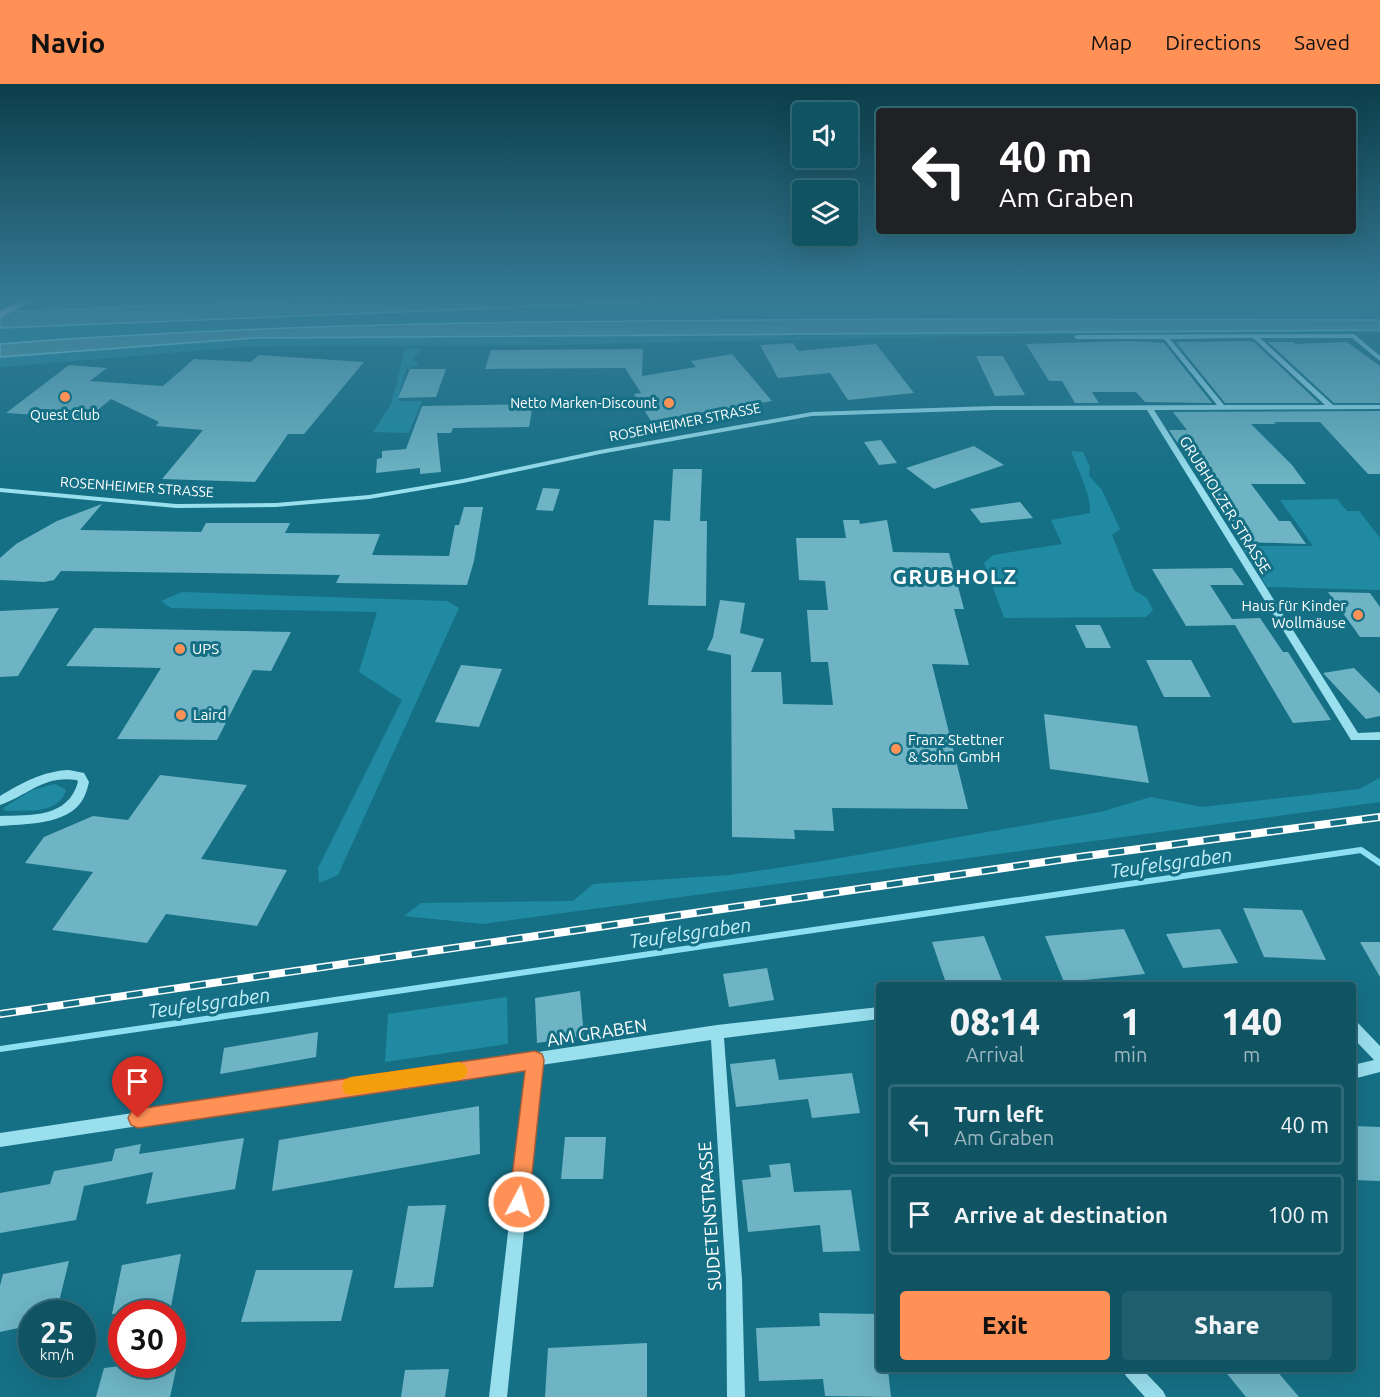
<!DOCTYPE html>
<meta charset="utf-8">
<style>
body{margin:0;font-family:Ubuntu,sans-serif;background:#1e5e6d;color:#f1f3f6;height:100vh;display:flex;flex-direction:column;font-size:22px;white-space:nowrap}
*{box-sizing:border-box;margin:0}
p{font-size:20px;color:#9cb7bf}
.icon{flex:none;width:33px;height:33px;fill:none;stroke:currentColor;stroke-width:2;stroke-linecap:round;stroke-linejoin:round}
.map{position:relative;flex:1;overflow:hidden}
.drawer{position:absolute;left:876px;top:898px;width:480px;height:390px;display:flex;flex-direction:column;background:#105464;border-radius:6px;box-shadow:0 6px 24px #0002,0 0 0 2px #306a78}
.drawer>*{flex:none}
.top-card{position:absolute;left:876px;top:24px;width:480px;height:126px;border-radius:6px;box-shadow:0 6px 24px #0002,0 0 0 2px #306a78;background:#202124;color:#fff;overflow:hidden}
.fabs{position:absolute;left:792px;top:18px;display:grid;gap:12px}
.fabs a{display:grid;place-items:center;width:66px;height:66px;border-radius:6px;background:#105464;box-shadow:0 6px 24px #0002,0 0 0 2px #306a78;font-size:30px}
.speed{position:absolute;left:18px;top:1216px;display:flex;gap:12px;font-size:30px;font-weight:700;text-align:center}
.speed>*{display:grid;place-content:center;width:78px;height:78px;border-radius:50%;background:#105464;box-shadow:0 6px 24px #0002,0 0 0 2px #306a78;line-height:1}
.speed small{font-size:15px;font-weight:400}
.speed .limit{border:9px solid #d22;background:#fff;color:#111}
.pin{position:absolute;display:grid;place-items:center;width:51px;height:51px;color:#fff;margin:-62px -26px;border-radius:50% 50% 50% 0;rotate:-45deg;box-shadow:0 0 6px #0007}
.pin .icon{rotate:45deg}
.me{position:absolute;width:66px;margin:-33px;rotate:6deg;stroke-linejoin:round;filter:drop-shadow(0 0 4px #0008)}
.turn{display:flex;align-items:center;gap:21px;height:126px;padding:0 24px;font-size:27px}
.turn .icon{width:78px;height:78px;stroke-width:2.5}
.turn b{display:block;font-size:42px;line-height:51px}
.eta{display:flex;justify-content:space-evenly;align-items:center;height:102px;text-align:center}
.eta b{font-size:36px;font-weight:800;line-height:42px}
.action{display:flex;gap:12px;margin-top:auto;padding:12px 24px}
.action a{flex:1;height:69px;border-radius:6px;background:#ff9157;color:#111;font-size:24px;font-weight:800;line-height:69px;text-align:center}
.action a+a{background:#1e5e6d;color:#f1f3f6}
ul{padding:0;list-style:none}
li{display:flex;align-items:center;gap:18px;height:81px;margin:0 12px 9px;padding:0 12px;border:3px solid #306a78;border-radius:6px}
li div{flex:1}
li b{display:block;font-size:22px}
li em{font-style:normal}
header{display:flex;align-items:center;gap:36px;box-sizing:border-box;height:84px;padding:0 30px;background:#ff9157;color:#111}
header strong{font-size:28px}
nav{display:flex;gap:33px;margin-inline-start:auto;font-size:21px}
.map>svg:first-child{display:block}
.green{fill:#208aa2}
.water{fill:#5c9faf;stroke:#8ce0f1;stroke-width:1.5}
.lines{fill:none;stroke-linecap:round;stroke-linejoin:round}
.stream{stroke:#8ce0f1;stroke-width:6}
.building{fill:#6eb4c4}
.minor{fill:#9adfee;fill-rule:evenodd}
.highway{fill:#fff;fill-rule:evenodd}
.rail-casing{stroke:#fff;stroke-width:8}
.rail{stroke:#157086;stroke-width:5;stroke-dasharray:16;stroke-linecap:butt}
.route{fill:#ff9157;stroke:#a65e39;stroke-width:1.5}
.slow{fill:#f59e0b}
.poi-dot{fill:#ff9157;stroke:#157086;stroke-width:2}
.labels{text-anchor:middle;stroke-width:6;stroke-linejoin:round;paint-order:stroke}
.far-poi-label{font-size:14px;fill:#fff;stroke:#157086;text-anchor:end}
.far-street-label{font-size:14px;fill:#fff;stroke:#157086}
.street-label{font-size:15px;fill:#fff;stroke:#157086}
.poi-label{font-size:15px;fill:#fff;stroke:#157086;text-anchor:start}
.near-street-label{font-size:18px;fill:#fff;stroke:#157086}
.near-water-label{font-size:20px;font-style:italic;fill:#c1eef9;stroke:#157086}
.district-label{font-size:21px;font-weight:bold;letter-spacing:1.5px;fill:#fff;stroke:#157086}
</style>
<header>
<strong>Navio</strong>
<nav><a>Map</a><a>Directions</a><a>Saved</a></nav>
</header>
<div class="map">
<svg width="1380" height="1313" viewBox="0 0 1380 1313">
<rect width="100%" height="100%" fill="#157086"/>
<!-- green -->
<g class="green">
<polygon points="48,213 1380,213 1380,249 1072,250 553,261 255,262 0,283 0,215"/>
<polygon points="415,263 422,265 412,275 419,280 406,286 398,314 400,317 422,317 409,349 373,348 391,320 405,266"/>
<path d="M1071,367L1083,368L1090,383L1089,392L1102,406L1120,445L1112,451L1134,506L1147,514L1153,526L1146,533L1004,534L984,479L993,471L1062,460L1051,436L1090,429C1091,409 1078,387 1071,367Z"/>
<polygon points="1337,415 1347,427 1359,427 1380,454 1380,506 1267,503 1241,462 1313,462 1280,416"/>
<polygon points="182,508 447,517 459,524 338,791 319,799 318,784 402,616 359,588 377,528 171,524 161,517"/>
<polygon points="1380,694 1380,718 483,840 404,832 421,819 573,817 593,800 730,791 829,776 1100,728 1151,713 1202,723 1359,705"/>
<path d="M55,700L66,706C58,731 27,726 6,727L3,724L32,706Z"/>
<polygon points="507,913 508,960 385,978 388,930"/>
</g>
<!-- water -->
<g class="water">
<polygon points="397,213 769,213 0,244 0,228"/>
<path d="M930,235L1380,236V246L254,254L0,273V260C309,236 620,237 930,235Z"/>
</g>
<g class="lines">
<!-- stream -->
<polyline class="stream" points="0,965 1361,766 1380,779"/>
</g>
<!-- building -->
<g class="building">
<polygon points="1131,257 1164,259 1212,319 1145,318 1136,308 1092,308 1099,319 1075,319 1062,297 1049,297 1026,260"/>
<polygon points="1247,257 1254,258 1319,319 1225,319 1176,258"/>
<polygon points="1268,258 1293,258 1296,260 1347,258 1380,282 1380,319 1334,319"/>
<polygon points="793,259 798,267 876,260 914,309 848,316 830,289 778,294 760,261"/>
<polygon points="643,265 642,292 696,283 691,277 732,270 772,317 651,337 634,310 641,309 625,284 485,285 491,266"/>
<polygon points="259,271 364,278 304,350 288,350 255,398 162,395 203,346 156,342 159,338 111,315 88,334 6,329 69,281 107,284 90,297 163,302 194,275 251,278"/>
<polygon points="976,272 1003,272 1025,311 995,312"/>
<polygon points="410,285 446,285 436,313 398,314"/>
<polygon points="533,320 529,343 453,344 451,349 437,349 441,388 420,390 420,384 376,389 377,375 382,374 382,367 406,365 422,322"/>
<polygon points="1380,327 1380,390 1368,390 1320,338 1274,338 1276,340 1251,340 1292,381 1306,400 1251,400 1279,437 1290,437 1306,460 1244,458 1169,346 1187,346 1173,328"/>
<polygon points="881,356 897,379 879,381 864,358"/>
<polygon points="974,362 1004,381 934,405 906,384"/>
<polygon points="673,385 702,385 700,437 707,437 706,522 648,521 654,436 670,437"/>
<polygon points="543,404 560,405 553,427 536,426"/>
<polygon points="1020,418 1033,434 981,439 970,425"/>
<polygon points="102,420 80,446 201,448 206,439 290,439 285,449 380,450 372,471 449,472 455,441 459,441 464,423 483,423 474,477 467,501 336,499 340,491 61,487 54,496 44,498 0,496 0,474 16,460 57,437"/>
<polygon points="843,436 859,436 860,440 887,436 893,468 949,469 964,525 954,525 969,581 932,580 968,725 832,724 834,747 794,746 795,755 732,753 731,571 707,566 713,553 720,516 745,519 740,549 764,555 751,588 781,588 783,620 833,621 828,578 811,578 807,526 828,526 825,497 799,496 796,454 846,454"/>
<polygon points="1232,484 1244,501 1210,501 1232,535 1260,534 1283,568 1288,568 1331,636 1293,639 1235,541 1186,542 1152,485"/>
<polygon points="1328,508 1370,509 1380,523 1380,553 1360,553"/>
<polygon points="59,524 18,592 0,593 0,527"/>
<polygon points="1075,541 1100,541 1111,564 1086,564"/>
<polygon points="94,544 291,548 271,587 253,586 217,656 117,655 161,584 66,582"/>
<polygon points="1146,576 1191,576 1211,613 1164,613"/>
<polygon points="461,581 502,585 479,643 435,638"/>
<polygon points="1354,584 1380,610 1380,632 1366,635 1323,589"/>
<polygon points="1044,630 1137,642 1149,699 1050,685"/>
<polygon points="160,691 247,701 201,775 287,786 257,842 166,830 147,859 52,846 93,788 25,779 44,753 93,732 128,736"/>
<polygon points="1243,824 1302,826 1326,876 1264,873"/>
<polygon points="1124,845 1145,890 1064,898 1045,852"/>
<polygon points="1220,845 1238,879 1183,884 1166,850"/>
<polygon points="984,852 1004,902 947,902 932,858"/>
<polygon points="1360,858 1380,858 1380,893"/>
<polygon points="767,884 774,916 729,923 723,890"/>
<polygon points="580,907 584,952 537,959 535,914"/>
<polygon points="318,948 316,973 220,990 224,964"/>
<polygon points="775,975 779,996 852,989 860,1029 812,1034 808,1015 736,1023 730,980"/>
<polygon points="479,1022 480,1070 272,1107 279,1056"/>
<polygon points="1353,1042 1380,1043 1380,1097 1353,1096"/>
<polygon points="565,1053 606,1053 603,1095 561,1095"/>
<polygon points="244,1054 235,1105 146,1120 153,1088 84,1102 76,1136 0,1149 0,1109 50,1100 54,1087 112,1077 115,1065 141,1060 139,1070"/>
<polygon points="790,1079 794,1108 851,1106 860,1167 823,1168 820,1141 748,1148 742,1096 771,1093 769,1081"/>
<polygon points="446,1121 433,1203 394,1204 408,1122"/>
<polygon points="181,1170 170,1228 112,1230 122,1181"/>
<polygon points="69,1177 56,1230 32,1230 32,1241 0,1248 0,1202 3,1190"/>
<polygon points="256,1186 353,1186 341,1237 241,1238"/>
<polygon points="819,1229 879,1230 879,1286 888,1286 891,1313 825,1312 823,1295 759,1297 756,1244 820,1242"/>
<polygon points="647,1259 647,1313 545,1313 548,1264"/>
<polygon points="130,1281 177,1281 170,1313 96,1313 104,1284"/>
<polygon points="449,1285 445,1313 401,1313 405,1286"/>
<polygon points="1224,1286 1276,1286 1299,1313 1246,1313"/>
</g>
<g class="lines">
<!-- minor -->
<g class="minor">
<path d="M1354,250L1380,272V277L1352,254H1260L1333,321H1380V325L1154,326L1358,649L1380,648V656H1351L1147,326H992L812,332L600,370L463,399L369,415L276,423L176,424L0,408V404L176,420L276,419L369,411L463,395L600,366L812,328L992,322L1217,321L1164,255H1077L1074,253L1077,251ZM1253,254L1325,321H1224L1170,255Z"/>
<path d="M69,686L84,689L89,698C87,707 84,716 77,723C58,741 24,740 0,742V732C31,731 68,734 78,698L77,696C43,691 29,711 0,721V712C22,699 43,687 69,686Z"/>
<polygon points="879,923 879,935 724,954 742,1195 745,1313 727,1313 726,1195 711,956 541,981 507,1313 489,1313 527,983 0,1063 0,1049 717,941"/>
<polygon points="1353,937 1358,939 1380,962 1380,988 1353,995 1353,981 1374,976 1353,954"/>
<polygon points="1123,1286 1143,1286 1163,1307 1166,1313 1145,1313 1126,1292"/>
</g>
<!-- highway -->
<polygon class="highway" points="27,213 39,213 0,234 0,227"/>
<!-- rail casing -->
<g class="rail-casing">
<polyline id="rail" points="0,930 1079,773 1380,733"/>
</g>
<!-- rail -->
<use href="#rail" class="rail"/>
</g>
<!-- sky -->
<linearGradient id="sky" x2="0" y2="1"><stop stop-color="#0c3e4a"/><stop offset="0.54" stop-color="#357a95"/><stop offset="1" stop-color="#357a95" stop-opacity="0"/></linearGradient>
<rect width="1380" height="397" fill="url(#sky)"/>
<!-- route -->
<polygon class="route" points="535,967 542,970 544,976 529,1118 526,1125 519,1128 512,1125 509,1118 525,987 138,1044 131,1041 128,1034 131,1028 138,1025"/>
<!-- slow -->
<polygon class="slow" points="459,978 465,981 468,987 465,993 459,996 351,1011 344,1009 342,1002 344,996 351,993"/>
<!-- markers -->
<g class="poi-dot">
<circle cx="65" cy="313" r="6"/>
<circle cx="669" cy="319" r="6"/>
<circle cx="1358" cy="531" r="6"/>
<circle cx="180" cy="565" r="6"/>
<circle cx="181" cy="631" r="6"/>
<circle cx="896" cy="665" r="6"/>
</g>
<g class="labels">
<!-- far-poi labels -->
<g class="far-poi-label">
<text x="657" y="324">Netto Marken-Discount</text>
<text x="65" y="336" text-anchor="middle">Quest Club</text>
</g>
<!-- far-street labels -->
<g class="far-street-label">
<text transform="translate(685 338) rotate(-11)" y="5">ROSENHEIMER STRASSE</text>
<text transform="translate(137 403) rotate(4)" y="5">ROSENHEIMER STRASSE</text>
</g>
<!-- street labels -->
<g class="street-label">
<text transform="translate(1225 421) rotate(58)" y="5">GRUBHOLZER STRASSE</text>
</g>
<!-- poi labels -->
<g class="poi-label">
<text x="1346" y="527" text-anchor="end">Haus für Kinder<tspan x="1346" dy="17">Wollmäuse</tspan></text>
<text x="192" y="570">UPS</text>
<text x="193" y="636">Laird</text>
<text x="908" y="661">Franz Stettner<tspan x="908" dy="17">&amp; Sohn GmbH</tspan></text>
</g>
<!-- near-street labels -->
<g class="near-street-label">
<text transform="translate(597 949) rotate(-9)" y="6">AM GRABEN</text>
<text transform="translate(710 1132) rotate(-94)" y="6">SUDETENSTRASSE</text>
</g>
<!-- near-water labels -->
<g class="near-water-label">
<text transform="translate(1171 779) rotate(-8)" y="7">Teufelsgraben</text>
<text transform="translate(690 849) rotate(-8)" y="7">Teufelsgraben</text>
<text transform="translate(209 919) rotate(-8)" y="7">Teufelsgraben</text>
</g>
<!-- district labels -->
<g class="district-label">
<text x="955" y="500">GRUBHOLZ</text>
</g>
</g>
</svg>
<div class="fabs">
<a><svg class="icon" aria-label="sound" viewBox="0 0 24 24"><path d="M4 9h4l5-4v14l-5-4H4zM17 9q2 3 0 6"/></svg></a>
<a><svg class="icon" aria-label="layers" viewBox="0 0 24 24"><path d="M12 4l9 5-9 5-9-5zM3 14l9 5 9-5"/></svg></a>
</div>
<div class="speed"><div>25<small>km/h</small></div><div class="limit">30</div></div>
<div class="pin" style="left:138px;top:1034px;background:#d93025"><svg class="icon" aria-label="arrive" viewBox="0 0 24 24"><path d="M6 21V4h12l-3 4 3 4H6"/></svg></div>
<svg class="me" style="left:519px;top:1118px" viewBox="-20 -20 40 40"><circle r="17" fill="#ff9157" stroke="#fff" stroke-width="3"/><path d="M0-11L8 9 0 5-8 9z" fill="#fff"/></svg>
<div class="top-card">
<div class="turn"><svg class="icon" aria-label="left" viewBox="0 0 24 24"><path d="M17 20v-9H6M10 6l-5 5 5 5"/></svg><div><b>40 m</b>Am Graben</div></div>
</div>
<section class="drawer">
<div class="eta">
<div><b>08:14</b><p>Arrival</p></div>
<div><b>1</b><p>min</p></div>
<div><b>140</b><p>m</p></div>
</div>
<ul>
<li><svg class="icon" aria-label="left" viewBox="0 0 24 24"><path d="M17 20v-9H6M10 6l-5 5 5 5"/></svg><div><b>Turn left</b><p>Am Graben</p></div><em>40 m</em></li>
<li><svg class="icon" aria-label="arrive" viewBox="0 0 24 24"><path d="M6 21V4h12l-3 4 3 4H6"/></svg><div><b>Arrive at destination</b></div><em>100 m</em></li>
</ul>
<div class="action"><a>Exit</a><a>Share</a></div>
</section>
</div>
